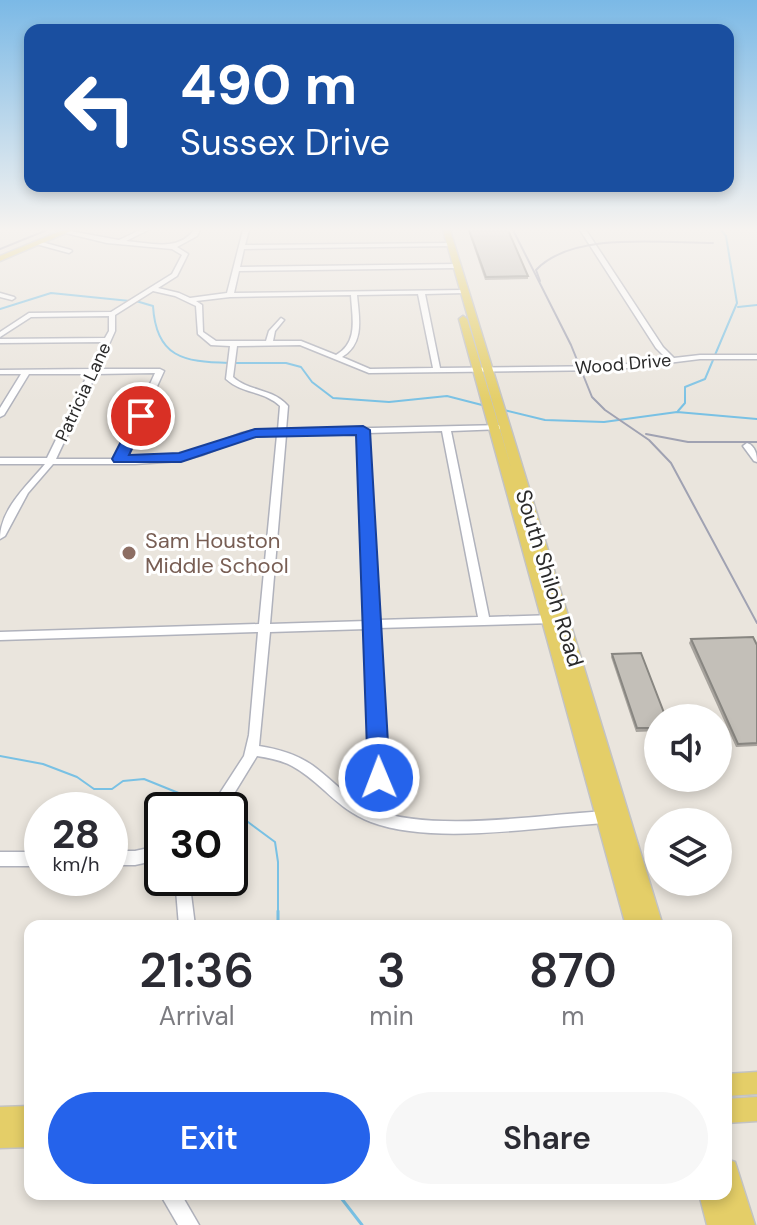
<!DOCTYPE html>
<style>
body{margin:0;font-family:"DM Sans",sans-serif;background:#f7f7f7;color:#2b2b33;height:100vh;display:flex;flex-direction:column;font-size:30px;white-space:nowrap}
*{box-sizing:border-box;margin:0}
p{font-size:26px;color:#7c7c81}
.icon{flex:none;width:44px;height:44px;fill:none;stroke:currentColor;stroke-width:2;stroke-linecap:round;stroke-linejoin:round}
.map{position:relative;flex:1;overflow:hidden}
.details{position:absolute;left:24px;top:920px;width:708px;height:280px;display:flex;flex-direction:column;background:#fff;border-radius:16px;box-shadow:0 4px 12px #0003}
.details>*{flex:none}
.banner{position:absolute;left:24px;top:24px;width:710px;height:168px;border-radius:16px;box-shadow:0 4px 12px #0003;background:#1a4fa0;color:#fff;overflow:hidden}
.fabs{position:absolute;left:644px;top:704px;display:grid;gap:16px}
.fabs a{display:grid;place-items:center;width:88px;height:88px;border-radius:50%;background:#fff;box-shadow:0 4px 12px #0003;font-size:40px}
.speed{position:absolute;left:24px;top:792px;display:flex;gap:16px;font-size:40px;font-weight:700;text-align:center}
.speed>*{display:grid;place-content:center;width:104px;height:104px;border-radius:50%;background:#fff;box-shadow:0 4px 12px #0003;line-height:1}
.speed small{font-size:20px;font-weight:400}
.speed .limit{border:4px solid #111;border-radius:12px;background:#fff;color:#111}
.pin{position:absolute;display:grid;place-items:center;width:68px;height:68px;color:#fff;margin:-34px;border:4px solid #fff;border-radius:50%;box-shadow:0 2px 8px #0007}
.me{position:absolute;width:88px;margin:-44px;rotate:359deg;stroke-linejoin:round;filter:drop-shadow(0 0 6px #0008)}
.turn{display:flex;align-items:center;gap:28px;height:168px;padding:0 24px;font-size:36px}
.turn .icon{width:104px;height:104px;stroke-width:2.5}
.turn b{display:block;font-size:56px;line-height:68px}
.eta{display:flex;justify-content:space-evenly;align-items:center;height:136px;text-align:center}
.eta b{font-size:48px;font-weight:600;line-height:56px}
.primary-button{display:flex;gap:16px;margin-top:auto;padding:16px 24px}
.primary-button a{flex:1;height:92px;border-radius:48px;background:#2563eb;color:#fff;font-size:32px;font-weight:600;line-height:92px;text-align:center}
.primary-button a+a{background:#f7f7f7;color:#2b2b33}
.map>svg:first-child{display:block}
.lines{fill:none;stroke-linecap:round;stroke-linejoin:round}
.stream-far1{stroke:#79c1e4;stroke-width:2}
.stream{stroke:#79c1e4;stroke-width:3}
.minor-casing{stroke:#b0b2bc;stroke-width:3}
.major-casing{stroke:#c3c3c3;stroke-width:3}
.minor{fill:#fff;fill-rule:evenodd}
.major{fill:#e4ce68;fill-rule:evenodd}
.rail{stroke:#a0a2b2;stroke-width:2}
.wall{fill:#a8a49e}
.building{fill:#c3bfb8;stroke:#888681;stroke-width:2}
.route{fill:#2563eb;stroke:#184099;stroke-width:2}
.education-dot{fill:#8d6e63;stroke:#fff;stroke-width:3}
.labels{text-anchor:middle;stroke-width:6;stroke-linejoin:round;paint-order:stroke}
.far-street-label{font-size:18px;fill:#2a2a2a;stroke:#fff}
.education-label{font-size:22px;fill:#785e54;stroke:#fff;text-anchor:start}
.street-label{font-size:22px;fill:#2a2a2a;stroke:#fff}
</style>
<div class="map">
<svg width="757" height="1225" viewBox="0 0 757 1225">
<rect width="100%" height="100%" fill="#eae5dd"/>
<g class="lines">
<!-- stream-far1 -->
<g class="stream-far1">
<path d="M136,301L153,306C156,357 183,362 229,363"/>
<polyline points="738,307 757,305"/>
<polyline points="0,309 51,293 130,301"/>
<polyline points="715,355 737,303 726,236 721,230"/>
<polyline points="235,363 286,363 301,367 312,382 333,398 389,402 447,396 482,405"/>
<polyline points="504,410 545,420 604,422 677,412 757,419"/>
<polyline points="678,411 685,403 685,387 705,379 713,360"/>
<polyline points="0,756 43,764 77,777 94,789 112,789 123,781 144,779 186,796 213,797"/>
<polyline points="232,804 244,819 275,842 278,862 278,913"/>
</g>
<!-- stream -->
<g class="stream">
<polyline points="278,911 278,926"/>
<polyline points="338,1194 362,1225"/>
</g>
<!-- minor casing -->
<g class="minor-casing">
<g id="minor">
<path d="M64,230L119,240L140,230H148L126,241C150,243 178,252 194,230H200L197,236L177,247L188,254L177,276L158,288L179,293L190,298L227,293L243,230H249L245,245L450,243L452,246L244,249L240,267L457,264L460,266L457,268L239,271L234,293L466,290L467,291L464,293L425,294L440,368L611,366L667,359L656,348L580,230H586L663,347L674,358L700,355H757V359H700L611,370L369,373L300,345L237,346L233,377C249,392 273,388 288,406L286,430L503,425L507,427L503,429L451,431L489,617L555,615L561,619L555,623L378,628L386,764L383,789L373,810C437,833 540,814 609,811L614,813L616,817L614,821L609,823C541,826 434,846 371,822C335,808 323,783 292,766C281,760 269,758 257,756L224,810H209L244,756L249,735L258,632L0,640V632L259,624L277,435L247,437L202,455L179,461L135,464H53L28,493L5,536L0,539C0,509 27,486 45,464H0V458H47L88,374H29L4,415L0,417V408L21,374H0V370L90,369L103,342L0,343V339L105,338L109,331V316L31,317L0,337V332L29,313L111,312L172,274L182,255L172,249L107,243L57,231ZM153,291L175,296L196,306L198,334L211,345L230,346L226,379C242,394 265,391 280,406L278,430H255L242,433L196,451L179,455L124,459L164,371L160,369H98L115,331V315ZM418,294L433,368L370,369L342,357C365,343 359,318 357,295ZM351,295C352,317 359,342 336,355L301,341H273L275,331L284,320L281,318L269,331L266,341H216L203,332L202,305L196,301L230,297ZM155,373L116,459H56L96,374ZM442,431L478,617L378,620L367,433ZM359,433L367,621L270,624L286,435ZM367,629L372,764L369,789L361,805C343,793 329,777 312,765C296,754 278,749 259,746L270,632Z"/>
<polygon points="38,241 71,250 72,251 69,253 36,244"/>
<polygon points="0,293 14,297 15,298 12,300 0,297"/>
<path d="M747,443C755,446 757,454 757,462L754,461L743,446Z"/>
<polygon points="162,845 162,859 135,865 110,865 110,851 135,851"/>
<rect x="0" y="852" width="42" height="14"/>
<polygon points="175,878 189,878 195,926 179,926"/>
<polygon points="160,1194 181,1194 199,1225 178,1225"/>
</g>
</g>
<!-- major casing -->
<g class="major-casing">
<g id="major">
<polygon points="63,230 73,230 0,261 0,256"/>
<polygon points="443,230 450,230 663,926 626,926 459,319 463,316 467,319 511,467"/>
<polygon points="757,1072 757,1094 726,1096 726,1074"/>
<polygon points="757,1097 757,1121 726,1123 726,1099"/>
<polygon points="30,1106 30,1147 0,1148 0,1107"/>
<polygon points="726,1159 735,1162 755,1225 707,1225 699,1194 726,1194"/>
</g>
</g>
<!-- minor -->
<use href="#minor" class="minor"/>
<!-- major -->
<use href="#major" class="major"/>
<!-- rail -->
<g class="rail">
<polyline points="513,230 571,345 592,397 605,410 649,440 671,463 757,623"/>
<polyline points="0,249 47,230"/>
<path d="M540,281L536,270C572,231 663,243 713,243"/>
<polyline points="646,434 688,442 757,442"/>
</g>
</g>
<!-- wall -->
<g class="wall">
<polygon points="468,230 508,230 528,276 528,279 485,280"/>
<polygon points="691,639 757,645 757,746 736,747 689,643"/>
<polygon points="612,654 658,718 658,731 636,732 611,657"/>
</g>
<!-- building -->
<g class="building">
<polygon points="469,230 508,230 528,276 486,277"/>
<polygon points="753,637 757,645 757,743 738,744 691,639"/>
<polygon points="641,653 666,718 658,718 658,728 637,728 612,654"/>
</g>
<!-- sky -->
<linearGradient id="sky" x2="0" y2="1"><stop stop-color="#7bb9e6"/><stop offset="0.57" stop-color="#f6f3f0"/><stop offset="1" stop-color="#f6f3f0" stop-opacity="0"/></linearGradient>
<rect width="757" height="402" fill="url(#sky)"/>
<!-- route -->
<polygon class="route" points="141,412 148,416 129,455 179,453 255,429 363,426 370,430 390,778 387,784 379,787 371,784 368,778 356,435 256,437 181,462 114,462 112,459 134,416"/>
<!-- markers -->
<circle class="education-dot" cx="129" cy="553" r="8"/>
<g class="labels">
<!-- far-street labels -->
<g class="far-street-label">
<text transform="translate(623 364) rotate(-5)" y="6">Wood Drive</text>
<text transform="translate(83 392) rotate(-65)" y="6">Patricia Lane</text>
</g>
<!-- education labels -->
<g class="education-label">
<text x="145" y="548">Sam Houston<tspan x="145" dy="25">Middle School</tspan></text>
</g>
<!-- street labels -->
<g class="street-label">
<text transform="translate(550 578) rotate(73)" y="8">South Shiloh Road</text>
</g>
</g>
</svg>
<div class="fabs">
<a><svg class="icon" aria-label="sound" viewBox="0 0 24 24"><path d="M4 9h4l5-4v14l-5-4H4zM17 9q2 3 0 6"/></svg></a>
<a><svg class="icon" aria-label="layers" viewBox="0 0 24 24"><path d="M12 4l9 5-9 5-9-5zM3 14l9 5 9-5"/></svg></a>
</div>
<div class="speed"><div>28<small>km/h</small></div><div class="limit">30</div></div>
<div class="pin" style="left:141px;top:416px;background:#d93025"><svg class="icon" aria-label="arrive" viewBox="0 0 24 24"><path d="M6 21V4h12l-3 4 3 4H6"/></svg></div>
<svg class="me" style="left:379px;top:778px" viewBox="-20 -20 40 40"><circle r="17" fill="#2563eb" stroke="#fff" stroke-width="3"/><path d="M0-11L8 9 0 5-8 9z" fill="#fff"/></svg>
<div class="banner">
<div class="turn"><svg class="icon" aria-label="left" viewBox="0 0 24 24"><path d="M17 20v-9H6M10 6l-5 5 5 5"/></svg><div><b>490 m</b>Sussex Drive</div></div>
</div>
<section class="details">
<div class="eta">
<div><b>21:36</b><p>Arrival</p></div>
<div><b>3</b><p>min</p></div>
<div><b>870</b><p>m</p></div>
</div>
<div class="primary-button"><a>Exit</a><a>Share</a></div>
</section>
</div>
